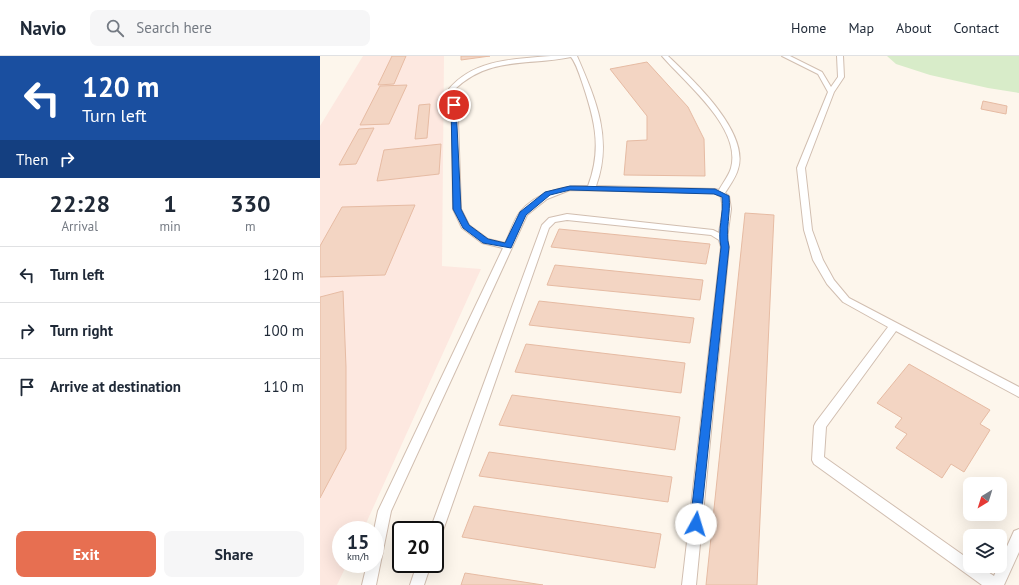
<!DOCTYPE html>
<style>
body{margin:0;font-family:"PT Sans",sans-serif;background:#f6f6f7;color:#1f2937;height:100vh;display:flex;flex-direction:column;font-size:15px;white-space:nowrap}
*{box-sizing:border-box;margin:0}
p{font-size:13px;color:#747a83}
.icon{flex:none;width:22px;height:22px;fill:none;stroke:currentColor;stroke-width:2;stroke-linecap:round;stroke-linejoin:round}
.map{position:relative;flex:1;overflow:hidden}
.drawer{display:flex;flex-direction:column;background:#fff;width:320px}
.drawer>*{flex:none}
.hud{background:#1a4fa0;color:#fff;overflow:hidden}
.needle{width:26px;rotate:218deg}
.fabs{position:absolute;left:643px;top:421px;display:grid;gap:8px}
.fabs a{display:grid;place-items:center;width:44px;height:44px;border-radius:8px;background:#fff;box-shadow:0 4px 16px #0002;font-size:20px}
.speed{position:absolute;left:12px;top:465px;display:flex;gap:8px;font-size:20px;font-weight:700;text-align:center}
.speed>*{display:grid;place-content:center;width:52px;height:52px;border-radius:50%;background:#fff;box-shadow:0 4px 16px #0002;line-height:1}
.speed small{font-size:10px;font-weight:400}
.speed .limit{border:2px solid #111;border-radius:6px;background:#fff;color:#111}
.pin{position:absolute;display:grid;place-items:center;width:34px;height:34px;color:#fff;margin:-17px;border:2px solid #fff;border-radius:50%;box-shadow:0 1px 4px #0007}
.me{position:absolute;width:44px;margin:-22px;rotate:6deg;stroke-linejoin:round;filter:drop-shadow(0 0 3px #0008)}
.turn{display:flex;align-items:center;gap:14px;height:84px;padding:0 16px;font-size:18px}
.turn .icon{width:52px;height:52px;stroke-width:2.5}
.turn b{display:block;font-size:28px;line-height:34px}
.then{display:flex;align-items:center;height:38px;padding:0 16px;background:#0003;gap:8px;font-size:15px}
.eta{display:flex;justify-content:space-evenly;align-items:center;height:68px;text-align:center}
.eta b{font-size:24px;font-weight:700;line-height:28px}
.action{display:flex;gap:8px;margin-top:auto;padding:8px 16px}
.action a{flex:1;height:46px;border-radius:8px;background:#e76f51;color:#fff;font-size:16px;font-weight:700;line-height:46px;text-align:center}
.action a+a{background:#f6f6f7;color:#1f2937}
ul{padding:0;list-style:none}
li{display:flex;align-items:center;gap:12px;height:56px;padding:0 16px;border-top:1px solid #e0e1e3}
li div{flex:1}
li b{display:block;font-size:15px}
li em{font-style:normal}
header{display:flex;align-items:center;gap:24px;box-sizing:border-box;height:56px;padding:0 20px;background:#fff;border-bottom:1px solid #e0e1e3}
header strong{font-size:19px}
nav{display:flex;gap:22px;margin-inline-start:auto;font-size:14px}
.search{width:280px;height:36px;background:#f6f6f7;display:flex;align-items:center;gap:10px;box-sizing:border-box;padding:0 14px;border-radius:8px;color:#747a83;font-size:15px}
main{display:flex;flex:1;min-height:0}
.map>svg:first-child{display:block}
.commercial{fill:#fde8e0}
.green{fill:#d8ecc9}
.building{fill:#f3d5c3;stroke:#e6bba3}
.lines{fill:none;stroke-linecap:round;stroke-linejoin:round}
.service-casing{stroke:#d1beb0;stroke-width:2}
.service{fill:#fff;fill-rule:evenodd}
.route{fill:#1a73e8;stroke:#114b97}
</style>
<header>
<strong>Navio</strong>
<div class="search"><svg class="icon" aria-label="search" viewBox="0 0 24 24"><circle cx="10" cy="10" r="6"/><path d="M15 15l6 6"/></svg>Search here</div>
<nav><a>Home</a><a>Map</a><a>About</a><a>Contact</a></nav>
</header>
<main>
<section class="drawer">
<div class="hud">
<div class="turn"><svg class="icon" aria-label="left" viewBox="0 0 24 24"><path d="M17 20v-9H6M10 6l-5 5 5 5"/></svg><div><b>120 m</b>Turn left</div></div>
<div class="then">Then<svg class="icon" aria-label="right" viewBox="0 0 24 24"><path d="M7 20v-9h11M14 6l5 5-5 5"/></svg></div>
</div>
<div class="eta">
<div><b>22:28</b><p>Arrival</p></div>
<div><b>1</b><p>min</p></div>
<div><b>330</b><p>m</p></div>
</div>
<ul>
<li><svg class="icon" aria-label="left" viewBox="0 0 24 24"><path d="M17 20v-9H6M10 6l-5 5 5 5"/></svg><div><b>Turn left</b></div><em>120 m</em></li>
<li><svg class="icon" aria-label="right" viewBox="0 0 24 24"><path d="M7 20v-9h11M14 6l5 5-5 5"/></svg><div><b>Turn right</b></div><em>100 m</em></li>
<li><svg class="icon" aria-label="arrive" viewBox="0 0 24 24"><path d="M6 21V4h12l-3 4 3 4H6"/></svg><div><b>Arrive at destination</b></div><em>110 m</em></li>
</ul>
<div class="action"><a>Exit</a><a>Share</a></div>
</section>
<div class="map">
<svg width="699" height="529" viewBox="0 0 699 529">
<rect width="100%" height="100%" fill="#fdf6ec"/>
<!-- commercial -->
<polygon class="commercial" points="43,0 124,0 122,210 161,213 43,474 21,474 21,508 27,508 17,529 0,529 0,70"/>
<!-- green -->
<polygon class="green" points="567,0 699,0 699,37 668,32 610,19 576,8"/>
<!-- building -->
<g class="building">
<polygon points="72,0 86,0 74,28 58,29"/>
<polygon points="141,0 170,0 141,4"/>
<polygon points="327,6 368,51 384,83 385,120 304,119 307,85 327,84 327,60 290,13"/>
<polygon points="87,29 69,68 40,69 60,30"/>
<polygon points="663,45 687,50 686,58 661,53"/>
<polygon points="110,48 107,82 95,83 99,49"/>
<polygon points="54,72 36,108 19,109 39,73"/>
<polygon points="121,88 119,118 57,125 64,94"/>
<polygon points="95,149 65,219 0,221 0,190 22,151"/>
<polygon points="425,157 454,159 437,529 386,529"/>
<polygon points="239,173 390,188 386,208 231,191"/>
<polygon points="235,209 383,224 380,244 227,229"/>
<polygon points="23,235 26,311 26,393 0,442 0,241"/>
<polygon points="219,245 374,262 370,287 209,269"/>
<polygon points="206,288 365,307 361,337 195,316"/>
<polygon points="589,308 670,354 660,368 670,374 644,416 631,408 622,422 576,392 587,378 575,371 582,362 557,347"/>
<polygon points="192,339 360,361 355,394 179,369"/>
<polygon points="169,396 352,421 348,446 159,420"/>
<polygon points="154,450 341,478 335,512 142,481"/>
<polygon points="145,517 223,529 141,529"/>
</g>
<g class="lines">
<!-- service casing -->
<g class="service-casing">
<g id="service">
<path d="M231,0H257C276,44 293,83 276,130L395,133L399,134C403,127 409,119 411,112C422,72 365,27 342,0H348C372,23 430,76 418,113C416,121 410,129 405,137L409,140L411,153L407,183L409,191L376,529H362L401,191L399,184L391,179L247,164L235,166L229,172L120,483L115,485V474H110L222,169L229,162L247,158L393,174L399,177L403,153L401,141L394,137L250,134L227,143L207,159L71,455L56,529H42L47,508H55L54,474L58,455L183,192L162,187L142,172L133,153L132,64L129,33C154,3 195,3 231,0ZM251,1C256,7 260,20 263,29C275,65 282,93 268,130C243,129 217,136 200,156C193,165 190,178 185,187L168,183L149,169L141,153L138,64L135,33C170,0 208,10 251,1Z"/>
<polygon points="462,0 470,0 502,16 511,31 518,21 517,0 523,0 524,21 514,36 485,112 492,174 503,204 514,224 529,242 699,331 699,341 576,275 506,371 504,401 650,504 650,510 659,510 674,520 678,510 680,510 680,506 694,475 699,473 699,496 684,529 662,529 494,408 492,404 494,370 496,366 568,271 523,246 507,228 493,204 484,174 477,112 508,36 498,18"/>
<polygon points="97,508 111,508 104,529 90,529"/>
</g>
</g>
<!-- service -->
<use href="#service" class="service"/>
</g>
<!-- route -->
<path class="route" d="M134,47L136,49L141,153L149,169L168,183L185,187L200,156L225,136L250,130L395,133L409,140C411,157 405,174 409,191L380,472L376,473L372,472L370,468L401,191C397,175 404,158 402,141L394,138L250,134L230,139L206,159L191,192L163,187L143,172L133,153L131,49Z"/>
</svg>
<div class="fabs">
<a><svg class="needle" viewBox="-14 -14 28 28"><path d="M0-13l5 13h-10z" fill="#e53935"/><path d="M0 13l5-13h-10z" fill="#747a83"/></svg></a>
<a><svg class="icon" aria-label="layers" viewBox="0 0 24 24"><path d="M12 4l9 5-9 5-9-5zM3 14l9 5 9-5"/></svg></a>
</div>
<div class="speed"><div>15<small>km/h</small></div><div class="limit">20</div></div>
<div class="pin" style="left:134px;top:49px;background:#d93025"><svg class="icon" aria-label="arrive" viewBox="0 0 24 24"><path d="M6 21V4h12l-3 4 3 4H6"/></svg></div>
<svg class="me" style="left:376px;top:468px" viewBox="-20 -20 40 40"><circle r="19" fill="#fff"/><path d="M0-13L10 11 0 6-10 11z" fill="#1a73e8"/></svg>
</div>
</main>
